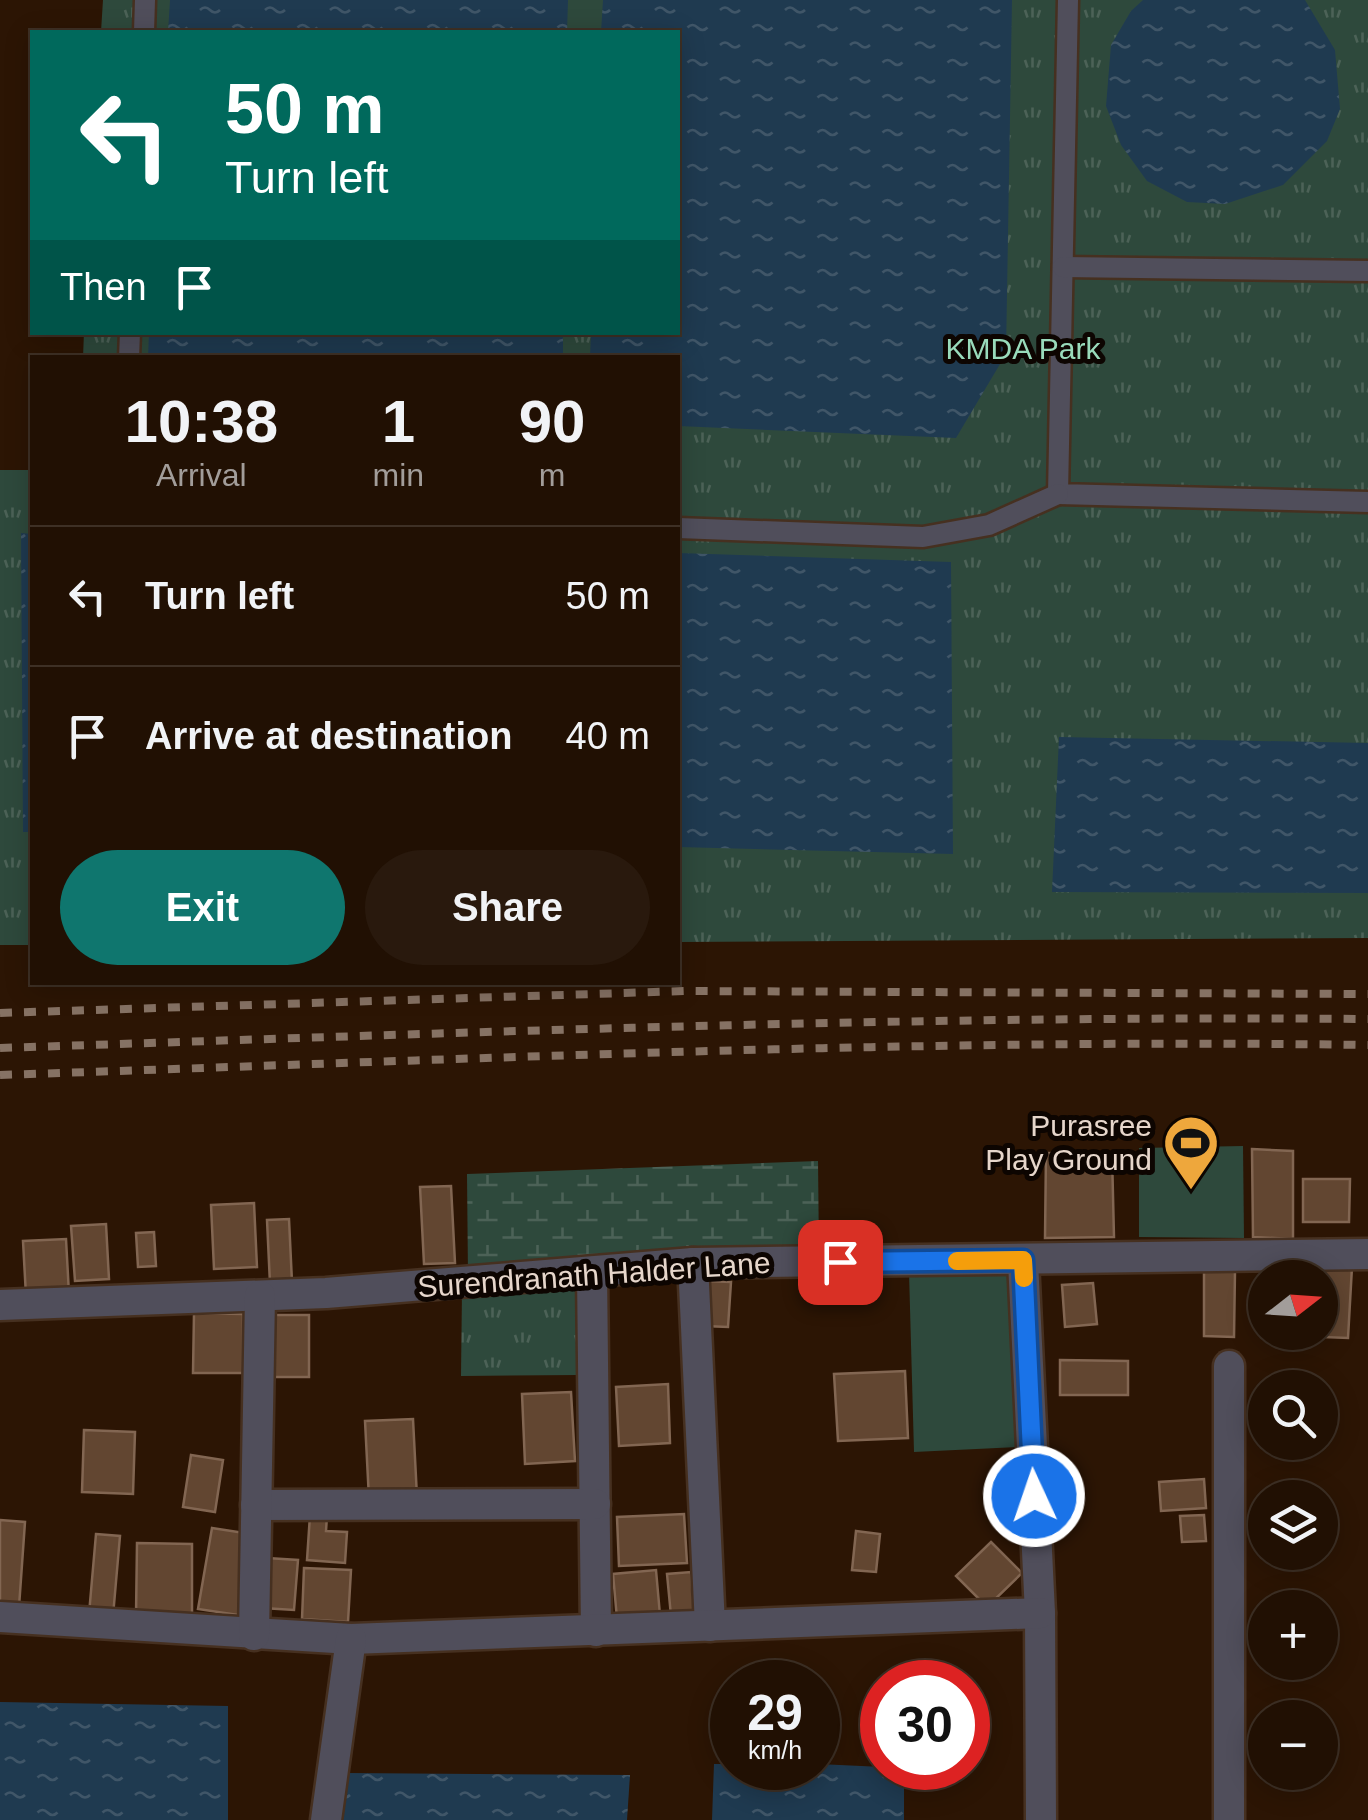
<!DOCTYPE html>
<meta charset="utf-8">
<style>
body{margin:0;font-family:Arial,sans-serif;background:#29190d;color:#f1f3f6;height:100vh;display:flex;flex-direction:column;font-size:38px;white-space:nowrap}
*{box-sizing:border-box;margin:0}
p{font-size:32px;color:#a29d9a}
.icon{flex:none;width:55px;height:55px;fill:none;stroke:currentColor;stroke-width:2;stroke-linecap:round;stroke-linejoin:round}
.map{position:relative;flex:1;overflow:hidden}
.side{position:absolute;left:30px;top:355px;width:650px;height:630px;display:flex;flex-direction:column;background:#211003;border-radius:0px;box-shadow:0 5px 25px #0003,0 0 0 2px #3e3025}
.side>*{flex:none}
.top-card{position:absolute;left:30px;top:30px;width:650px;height:305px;border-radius:0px;box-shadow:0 5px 25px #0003,0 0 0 2px #3e3025;background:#00695c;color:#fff;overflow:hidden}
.needle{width:65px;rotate:73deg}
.controls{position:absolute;left:1248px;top:1260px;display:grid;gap:20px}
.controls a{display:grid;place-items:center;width:90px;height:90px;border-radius:50%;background:#211003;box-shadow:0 5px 25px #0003,0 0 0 2px #3e3025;font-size:50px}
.speed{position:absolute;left:710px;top:1660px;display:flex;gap:20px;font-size:50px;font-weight:700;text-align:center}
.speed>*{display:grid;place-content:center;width:130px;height:130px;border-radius:50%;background:#211003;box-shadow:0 5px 25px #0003,0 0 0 2px #3e3025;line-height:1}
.speed small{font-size:25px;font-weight:400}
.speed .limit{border:15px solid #d22;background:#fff;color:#111}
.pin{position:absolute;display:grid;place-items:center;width:85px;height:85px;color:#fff;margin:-42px;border-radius:20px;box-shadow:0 5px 15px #0006}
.me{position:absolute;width:110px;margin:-55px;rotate:357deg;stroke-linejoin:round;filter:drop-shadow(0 0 8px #0008)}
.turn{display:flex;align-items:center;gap:35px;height:210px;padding:0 30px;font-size:45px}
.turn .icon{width:130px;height:130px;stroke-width:2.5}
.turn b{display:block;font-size:70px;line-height:85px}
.then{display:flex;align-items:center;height:95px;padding:0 30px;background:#0003;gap:20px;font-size:38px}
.eta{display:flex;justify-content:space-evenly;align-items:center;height:170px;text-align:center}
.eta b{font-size:60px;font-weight:700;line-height:70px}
.action{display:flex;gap:20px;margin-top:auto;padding:20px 30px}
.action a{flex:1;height:115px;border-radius:60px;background:#0f766e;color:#fff;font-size:40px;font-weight:700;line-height:115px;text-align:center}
.action a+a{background:#29190d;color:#f1f3f6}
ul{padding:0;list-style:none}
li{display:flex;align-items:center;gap:30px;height:140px;padding:0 30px;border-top:2px solid #3e3025}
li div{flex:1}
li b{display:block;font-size:38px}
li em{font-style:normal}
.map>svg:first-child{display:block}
.green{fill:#2e493c}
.wetland{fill:url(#wetland-marsh)}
.park{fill:url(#park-tufts)}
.water{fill:url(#water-ripples)}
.building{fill:#624631;stroke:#826652;stroke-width:2.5}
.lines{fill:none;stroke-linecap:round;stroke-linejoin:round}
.lane-casing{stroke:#463020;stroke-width:25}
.street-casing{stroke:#463020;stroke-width:35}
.lane{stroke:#504e5b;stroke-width:20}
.street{stroke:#504e5b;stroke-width:30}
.rail{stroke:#867264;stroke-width:8;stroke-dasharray:12 12;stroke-linecap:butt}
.route-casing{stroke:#114b97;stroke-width:25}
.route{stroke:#1a73e8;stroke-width:18}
.slow{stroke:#f59e0b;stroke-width:18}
.labels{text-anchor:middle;stroke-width:10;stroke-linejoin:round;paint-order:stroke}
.park-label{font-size:30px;fill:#99dbbb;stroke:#0d0501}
.poi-label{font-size:30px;fill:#e6d6cb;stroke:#0d0501;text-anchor:end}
.street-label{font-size:30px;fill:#e6d6cb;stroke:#0d0501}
</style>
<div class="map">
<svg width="1368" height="1820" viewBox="0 0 1368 1820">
<defs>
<pattern id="wetland-marsh" width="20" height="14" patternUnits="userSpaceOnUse" patternTransform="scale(2.5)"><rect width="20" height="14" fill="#2e493c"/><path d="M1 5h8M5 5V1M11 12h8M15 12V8" fill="none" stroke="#4c6257"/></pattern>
<pattern id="park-tufts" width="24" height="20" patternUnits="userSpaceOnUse" patternTransform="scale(2.5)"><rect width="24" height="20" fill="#2e493c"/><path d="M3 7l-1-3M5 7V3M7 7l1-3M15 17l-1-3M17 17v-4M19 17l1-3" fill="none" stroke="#4c6257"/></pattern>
<pattern id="water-ripples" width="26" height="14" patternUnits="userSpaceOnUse" patternTransform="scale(2.5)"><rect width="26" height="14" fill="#1f3a50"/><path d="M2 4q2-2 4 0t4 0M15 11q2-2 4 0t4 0" fill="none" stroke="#405668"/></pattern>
</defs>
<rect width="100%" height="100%" fill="#2c1504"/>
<!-- green -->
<g class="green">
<polygon points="1243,1146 1244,1238 1139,1237 1139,1148"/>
<polygon points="1014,1270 1019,1447 914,1452 909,1272"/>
</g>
<!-- wetland -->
<polygon class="wetland" points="818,1161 819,1256 468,1275 467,1174"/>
<!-- park -->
<g class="park">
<polygon points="103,0 1368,0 1368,938 678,942 678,358 83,358 84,332 678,332 678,32 101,32"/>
<rect x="0" y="470" width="32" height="475"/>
<polygon points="576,1283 577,1375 461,1376 462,1292"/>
</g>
<!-- water -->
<g class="water">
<polygon points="170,0 568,0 567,32 168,32"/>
<polygon points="603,0 1012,0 1006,354 956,438 678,426 678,358 590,357 591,333 678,332 678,32 601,32"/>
<polygon points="1143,0 1305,0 1335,50 1340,109 1327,141 1283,185 1225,204 1187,202 1147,181 1121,145 1106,106 1111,45 1131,11"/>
<polygon points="149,333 563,333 563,357 148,357"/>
<polygon points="21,533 32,534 32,832 23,832"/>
<polygon points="678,553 951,562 953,854 678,847"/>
<polygon points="1059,737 1368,743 1368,893 1052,892"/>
<polygon points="0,1702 228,1706 228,1820 0,1820"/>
<polygon points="714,1764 732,1764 732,1768 818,1768 818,1764 904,1768 904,1820 712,1820"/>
<polygon points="345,1773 630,1775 627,1820 340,1820"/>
</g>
<!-- building -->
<g class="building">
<polygon points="1252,1149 1293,1151 1293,1239 1253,1237"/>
<polygon points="1046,1153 1112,1154 1114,1237 1045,1238"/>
<polygon points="1303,1179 1350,1179 1349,1222 1303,1222"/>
<polygon points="451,1186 455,1263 424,1264 420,1187"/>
<polygon points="254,1203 257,1267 214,1269 211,1205"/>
<polygon points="289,1219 292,1282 270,1284 267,1220"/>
<polygon points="106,1224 109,1279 75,1281 71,1226"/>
<polygon points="154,1232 156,1266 138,1267 136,1233"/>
<polygon points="66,1239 69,1294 26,1296 23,1241"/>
<polygon points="1301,1264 1352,1267 1348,1338 1298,1336 1298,1332 1320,1332 1320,1278 1301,1278"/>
<polygon points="1204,1270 1235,1271 1234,1337 1204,1336"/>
<polygon points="706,1281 731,1282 728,1327 704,1326"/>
<polygon points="1093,1283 1097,1324 1065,1327 1062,1285"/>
<polygon points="194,1313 243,1314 243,1373 193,1373"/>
<rect x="272" y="1315" width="37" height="62"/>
<polygon points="1060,1360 1128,1361 1128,1395 1060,1395"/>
<polygon points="905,1371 908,1438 838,1441 834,1374"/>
<polygon points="668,1384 670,1443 619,1446 616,1387"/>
<polygon points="571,1392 575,1461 525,1464 522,1394"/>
<polygon points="413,1419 417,1497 369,1499 365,1421"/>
<polygon points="84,1430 135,1432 133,1494 82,1492"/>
<polygon points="191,1455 223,1460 215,1512 183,1507"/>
<polygon points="1204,1479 1206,1508 1161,1511 1159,1482"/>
<polygon points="684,1514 687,1563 619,1566 617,1517"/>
<polygon points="310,1515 327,1516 326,1531 347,1532 345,1563 307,1560"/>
<polygon points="1204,1515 1206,1541 1182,1542 1180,1516"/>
<polygon points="0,1520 25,1522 19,1607 0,1605"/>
<polygon points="212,1528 251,1534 238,1615 198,1609"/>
<polygon points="856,1531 880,1534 876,1572 852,1570"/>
<polygon points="96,1534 120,1536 113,1616 89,1614"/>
<polygon points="991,1542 1022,1573 987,1607 956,1576"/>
<polygon points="137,1543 192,1544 192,1616 136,1616"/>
<polygon points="267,1558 298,1560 294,1610 263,1608"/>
<polygon points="304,1568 351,1570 348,1622 302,1619"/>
<polygon points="656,1570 660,1615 617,1619 613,1574"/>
<polygon points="691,1572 694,1614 671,1616 667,1574"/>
</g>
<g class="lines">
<!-- lane casing -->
<g class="lane-casing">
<g id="lane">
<polyline points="1068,0 1058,494 1368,502"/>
<polyline points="144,32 145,0"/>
<polyline points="1063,267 1368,271"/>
<polyline points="129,358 130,332"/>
<polyline points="678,528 923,537 989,525 1058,494"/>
</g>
</g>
<!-- street casing -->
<g class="street-casing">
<g id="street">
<polyline points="1023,1261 1040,1613 1041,1820"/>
<polyline points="693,1263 710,1626"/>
<polyline points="592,1272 596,1631"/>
<polyline points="0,1305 326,1293 693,1263 1368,1254"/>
<polyline points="256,1505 595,1504"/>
<polyline points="0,1617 351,1639 1040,1613"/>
<polyline points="254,1635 260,1296"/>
<polyline points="326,1820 351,1639"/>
<polyline points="1229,1820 1229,1366"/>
</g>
</g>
<!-- lane -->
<use href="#lane" class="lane"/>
<!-- street -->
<use href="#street" class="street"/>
<!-- rail -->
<g class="rail">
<polyline points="0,1013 686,991 1368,994"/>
<path d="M0,1048C456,1033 912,1015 1368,1019"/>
<path d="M0,1075C456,1060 912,1038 1368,1045"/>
</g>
</g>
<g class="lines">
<!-- route casing -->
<g class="route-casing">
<polyline id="route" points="840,1262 1023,1260 1034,1496"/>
</g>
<!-- route -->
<use href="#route" class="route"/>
<!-- slow -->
<polyline class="slow" points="957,1261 1023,1260 1024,1278"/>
</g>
<!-- icons -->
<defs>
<g id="stadium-pin" transform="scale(2.875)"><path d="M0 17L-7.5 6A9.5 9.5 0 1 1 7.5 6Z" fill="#eea73c" stroke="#0d0501"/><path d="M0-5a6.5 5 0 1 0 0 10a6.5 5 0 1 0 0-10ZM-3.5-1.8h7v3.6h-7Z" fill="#111"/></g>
</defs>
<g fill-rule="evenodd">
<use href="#stadium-pin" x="1191" y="1143"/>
</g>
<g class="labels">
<!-- park labels -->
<g class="park-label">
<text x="1023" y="359">KMDA Park</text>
</g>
<!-- poi labels -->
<g class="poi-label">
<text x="1152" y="1136">Purasree<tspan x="1152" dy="34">Play Ground</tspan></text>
</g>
<!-- street labels -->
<g class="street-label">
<text transform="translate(594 1275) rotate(-4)" y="10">Surendranath Halder Lane</text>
</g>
</g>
</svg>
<div class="controls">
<a><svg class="needle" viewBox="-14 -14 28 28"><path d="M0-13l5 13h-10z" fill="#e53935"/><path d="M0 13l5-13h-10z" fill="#a29d9a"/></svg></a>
<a><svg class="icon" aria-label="search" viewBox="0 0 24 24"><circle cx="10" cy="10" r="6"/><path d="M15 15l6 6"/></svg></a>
<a><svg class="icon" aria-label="layers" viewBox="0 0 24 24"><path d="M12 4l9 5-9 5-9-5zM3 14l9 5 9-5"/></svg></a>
<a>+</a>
<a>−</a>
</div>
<div class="speed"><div>29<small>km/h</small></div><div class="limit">30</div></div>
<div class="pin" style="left:840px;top:1262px;background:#d93025"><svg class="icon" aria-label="arrive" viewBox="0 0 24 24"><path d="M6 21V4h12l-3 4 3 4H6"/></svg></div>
<svg class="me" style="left:1034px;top:1496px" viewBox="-20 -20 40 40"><circle r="17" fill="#1a73e8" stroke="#fff" stroke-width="3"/><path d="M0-11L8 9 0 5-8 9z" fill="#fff"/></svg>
<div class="top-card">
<div class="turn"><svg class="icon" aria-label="left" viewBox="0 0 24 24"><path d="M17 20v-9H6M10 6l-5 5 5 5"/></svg><div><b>50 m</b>Turn left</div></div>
<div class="then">Then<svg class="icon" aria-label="arrive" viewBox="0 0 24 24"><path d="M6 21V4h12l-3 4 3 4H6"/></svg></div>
</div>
<section class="side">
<div class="eta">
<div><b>10:38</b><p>Arrival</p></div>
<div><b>1</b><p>min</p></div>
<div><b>90</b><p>m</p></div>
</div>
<ul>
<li><svg class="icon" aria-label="left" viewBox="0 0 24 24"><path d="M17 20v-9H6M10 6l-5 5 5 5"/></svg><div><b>Turn left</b></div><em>50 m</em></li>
<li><svg class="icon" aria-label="arrive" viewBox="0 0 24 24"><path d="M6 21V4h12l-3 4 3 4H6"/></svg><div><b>Arrive at destination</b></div><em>40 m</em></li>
</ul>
<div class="action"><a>Exit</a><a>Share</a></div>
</section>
</div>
